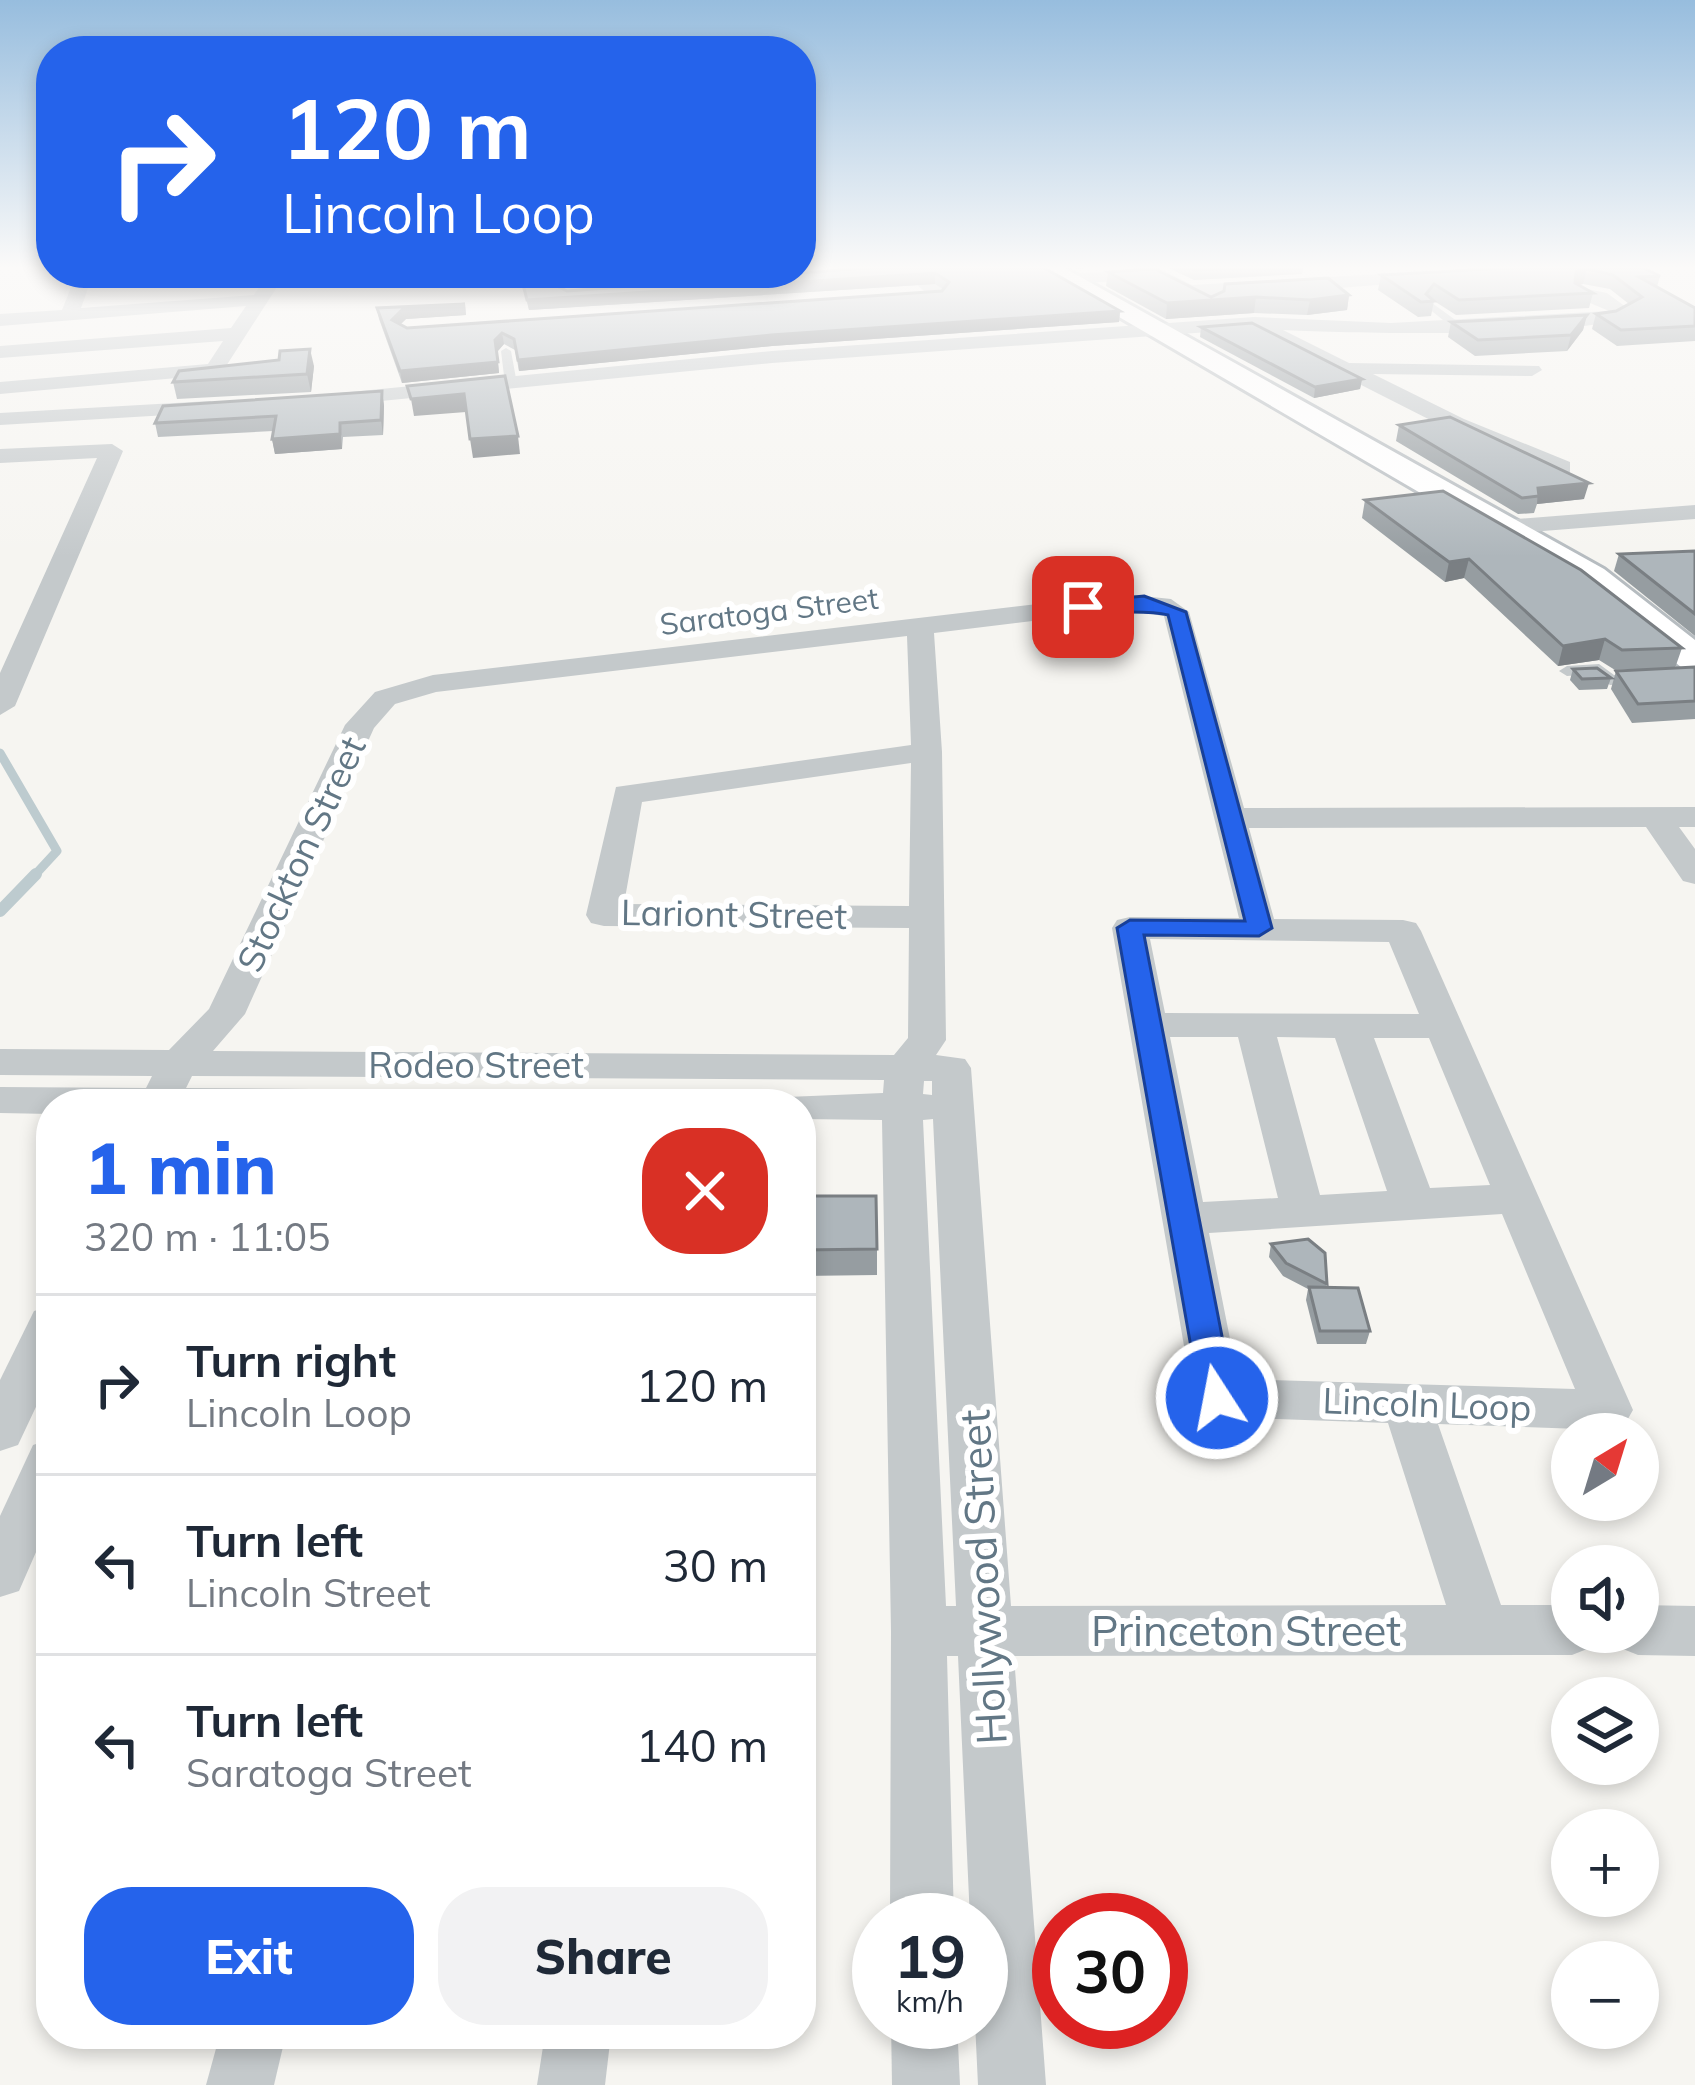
<!DOCTYPE html>
<meta charset="utf-8">
<style>
body{margin:0;font-family:Mulish,sans-serif;background:#f2f2f3;color:#1f2937;height:100vh;display:flex;flex-direction:column;font-size:45px;white-space:nowrap}
*{box-sizing:border-box;margin:0}
p{font-size:39px;color:#747a83}
.icon{flex:none;width:66px;height:66px;fill:none;stroke:currentColor;stroke-width:2;stroke-linecap:round;stroke-linejoin:round}
.map{position:relative;flex:1;overflow:hidden}
.side{position:absolute;left:36px;top:1089px;width:780px;height:960px;display:flex;flex-direction:column;background:#fff;border-radius:48px;box-shadow:0 6px 18px #0003}
.side>*{flex:none}
.hud{position:absolute;left:36px;top:36px;width:780px;height:252px;border-radius:48px;box-shadow:0 6px 18px #0003;background:#2563eb;color:#fff;overflow:hidden}
.needle{width:78px;rotate:38deg}
.controls{position:absolute;left:1551px;top:1413px;display:grid;gap:24px}
.controls a{display:grid;place-items:center;width:108px;height:108px;border-radius:50%;background:#fff;box-shadow:0 6px 18px #0003;font-size:60px}
.speed{position:absolute;left:852px;top:1893px;display:flex;gap:24px;font-size:60px;font-weight:700;text-align:center}
.speed>*{display:grid;place-content:center;width:156px;height:156px;border-radius:50%;background:#fff;box-shadow:0 6px 18px #0003;line-height:1}
.speed small{font-size:30px;font-weight:400}
.speed .limit{border:18px solid #d22;background:#fff;color:#111}
.pin{position:absolute;display:grid;place-items:center;width:102px;height:102px;color:#fff;margin:-51px;border-radius:24px;box-shadow:0 6px 18px #0006}
.me{position:absolute;width:132px;margin:-66px;rotate:349deg;stroke-linejoin:round;filter:drop-shadow(0 0 9px #0008)}
.turn{display:flex;align-items:center;gap:42px;height:252px;padding:0 48px;font-size:54px}
.turn .icon{width:156px;height:156px;stroke-width:2.5}
.turn b{display:block;font-size:84px;line-height:102px}
.round{display:grid;place-items:center;flex:none;width:126px;height:126px;border-radius:48px;background:#f2f2f3}
.overview{display:flex;align-items:center;justify-content:space-between;height:204px;padding:0 48px}
h1{font-size:72px;font-weight:800;line-height:90px;color:#2563eb}
.primary-button{display:flex;gap:24px;margin-top:auto;padding:24px 48px}
.primary-button a{flex:1;height:138px;border-radius:48px;background:#2563eb;color:#fff;font-size:48px;font-weight:800;line-height:138px;text-align:center}
.primary-button a+a{background:#f2f2f3;color:#1f2937}
ul{padding:0;list-style:none}
li{display:flex;align-items:center;gap:36px;height:180px;padding:0 48px;border-top:3px solid #e0e1e3}
li div{flex:1}
li b{display:block;font-size:45px}
li em{font-style:normal}
.map>svg:first-child{display:block}
.lines{fill:none;stroke-linecap:round;stroke-linejoin:round}
.stream-far1{stroke:#bdcbcf;stroke-width:9}
.stream{stroke:#bdcbcf;stroke-width:12}
.secondary-casing{stroke:#b6bcc0;stroke-width:6}
.lane{fill:#c4c9cb;fill-rule:evenodd}
.street{fill:#c4c9cb;fill-rule:evenodd}
.secondary{fill:#fff;fill-rule:evenodd}
.wall{fill:#969da1}
.shaded-wall{fill:#7a7f83}
.building{fill:#aeb6bb;stroke:#7a7f83;stroke-width:3}
.route{fill:#2563eb;stroke:#184099;stroke-width:3}
.labels{text-anchor:middle;stroke-width:12;stroke-linejoin:round;paint-order:stroke}
.far-street-label{font-size:30px;fill:#627785;stroke:#fff}
.street-label{font-size:36px;fill:#627785;stroke:#fff}
.near-street-label{font-size:42px;fill:#627785;stroke:#fff}
</style>
<div class="map">
<svg width="1695" height="2085" viewBox="0 0 1695 2085">
<rect width="100%" height="100%" fill="#f6f5f1"/>
<g class="lines">
<!-- stream-far1 -->
<polyline class="stream-far1" points="0,753 57,851 33,877"/>
<!-- stream -->
<polyline class="stream" points="0,911 36,874"/>
<!-- secondary casing -->
<g class="secondary-casing">
<polygon id="secondary" points="1030,265 1059,265 1604,569 1695,640 1695,671 1681,667 1578,585"/>
</g>
<!-- lane -->
<g class="lane">
<polygon points="1432,303 1461,324 1461,328 1453,328 1428,308"/>
<polygon points="506,348 511,351 517,384 511,387 505,384 501,351"/>
<polygon points="1599,664 1614,675 1695,672 1695,682 1610,685 1595,674 1567,676 1559,671 1567,666"/>
</g>
<!-- street -->
<g class="street">
<polygon points="895,265 914,265 956,299 978,328 975,332 961,332 942,307"/>
<polygon points="1131,265 1153,265 1192,285 1430,271 1439,276 1430,281 1195,299 1154,279 1068,284 1059,279 1068,274 1136,270"/>
<polygon points="77,273 121,273 91,280 81,308 254,295 268,273 286,273 221,374 0,394 0,382 208,364 223,341 0,358 0,346 231,328 246,306 0,326 0,314 62,310"/>
<path d="M1582,288L1607,293L1634,313C1596,340 1342,333 1283,330L1349,363L1539,366L1542,370L1532,376L1373,374L1464,419L1570,462V472L1562,474L1448,429L1251,329L772,363L329,406L318,400L329,394L772,351L1254,317L1391,323L1609,311L1576,297V289Z"/>
<polygon points="210,401 221,407 218,412 0,425 0,413"/>
<polygon points="112,444 123,451 15,706 0,715 0,673 97,458 0,463 0,449"/>
<polygon points="1695,505 1695,519 1504,534 1492,527 1504,520"/>
<path d="M1123,594L1171,599L1189,612L1244,808L1695,807V827H1679L1695,849V884L1683,881L1646,827L1249,828L1274,919L1403,920L1416,923L1421,931L1633,1410L1625,1424L1608,1430L1438,1424L1501,1605H1572V1632H1599L1592,1647L1572,1655L1014,1656L1046,2085H978L975,2022H981V1920H970L958,1656H947L954,1920H890L891,1631L882,1120L801,1119V1104H782L787,1097L883,1093L884,1080L192,1076L186,1088L531,1091L545,1095L551,1104H51V1114L0,1113V1087L146,1088L152,1076L0,1075V1049L169,1050L209,1009L345,725L375,692L433,675ZM1123,610L1164,616L1239,918L1130,917L1117,920L1112,928L1193,1398L1200,1412L1217,1417L1388,1423L1446,1605L1011,1606L971,1068L965,1059L936,1055L946,1040L942,752L934,633ZM907,636L911,745L616,787L586,915L591,923L604,926L909,928L908,1038L894,1055L213,1051L245,1014L374,728L395,704L436,692ZM911,763L909,906L624,904L642,802ZM1150,939L1389,942L1419,1014L1165,1013ZM1170,1037H1238L1278,1198L1203,1202ZM1277,1037L1335,1038L1387,1191L1320,1195ZM1374,1038H1429L1490,1185L1430,1188ZM924,1081H932V1095L923,1094ZM933,1119L956,1606H946L923,1120ZM1502,1214L1575,1389L1238,1379L1209,1233Z"/>
<polygon points="51,1306 51,1375 18,1445 0,1451 0,1380 34,1311"/>
<polygon points="51,1439 51,1518 19,1591 0,1597 0,1516 33,1445"/>
<polygon points="1638,1605 1695,1606 1695,1656 1638,1655 1618,1647 1611,1632 1638,1632"/>
<polygon points="891,2022 957,2022 960,2085 892,2085"/>
<polygon points="220,2034 286,2034 274,2085 206,2085"/>
<polygon points="545,2034 611,2034 605,2085 537,2085"/>
</g>
<!-- secondary -->
<use href="#secondary" class="secondary"/>
</g>
<!-- wall -->
<g class="wall">
<polygon points="907,265 1120,311 1119,322 772,346 519,371 515,350 504,344 497,352 499,373 402,383 379,319 377,308 465,304 466,315 406,319 400,324 407,328 942,291 943,289 935,284 529,310 519,273 567,291"/>
<polygon points="1162,265 1304,265 1302,274 1194,280"/>
<polygon points="1560,265 1660,276 1657,287 1695,308 1695,341 1617,346 1592,329 1596,314 1616,311 1629,304 1610,289 1583,284 1579,285 1593,293 1589,308 1456,315 1431,299 1434,301 1431,316 1418,317 1378,290 1381,275"/>
<polygon points="1108,272 1211,297 1349,295 1347,310 1307,315 1254,313 1166,319 1106,286"/>
<polygon points="1587,315 1583,330 1567,351 1475,356 1448,337 1451,322"/>
<polygon points="1201,327 1362,379 1360,389 1314,398 1200,337"/>
<polygon points="279,360 314,366 311,392 177,399 173,382"/>
<polygon points="382,391 384,406 383,435 343,437 342,449 275,454 272,439 273,431 158,437 155,423"/>
<polygon points="1399,425 1584,499 1537,504 1534,513 1518,514 1396,441"/>
<polygon points="1365,500 1682,648 1675,668 1615,670 1599,660 1558,666 1464,578 1445,582 1362,518"/>
<polygon points="1695,551 1695,636 1614,571 1619,554"/>
<polygon points="1695,667 1695,719 1632,723 1611,689 1616,671"/>
<polygon points="1573,669 1611,678 1607,689 1579,690 1570,680"/>
<polygon points="801,1196 877,1249 877,1275 801,1276"/>
<polygon points="1271,1244 1327,1284 1326,1288 1370,1331 1366,1344 1317,1344 1306,1300 1308,1289 1283,1276 1269,1257"/>
</g>
<!-- shaded-wall -->
<g class="shaded-wall">
<polygon points="1076,265 1114,265 1076,269"/>
<polygon points="1587,269 1583,284 1573,286 1576,272"/>
<polygon points="935,273 935,284 529,310 527,300"/>
<polygon points="1349,295 1347,310 1307,315 1310,300"/>
<polygon points="1256,297 1254,313 1166,319 1167,303"/>
<polygon points="465,304 466,315 406,319 394,331 392,320 404,308"/>
<polygon points="1120,311 1119,322 772,346 519,371 518,360 771,335"/>
<polygon points="1587,315 1583,330 1567,351 1571,335"/>
<polygon points="502,333 504,344 497,352 495,340"/>
<polygon points="310,349 314,366 311,392 307,374"/>
<polygon points="498,362 499,373 402,383 400,371"/>
<polygon points="1362,379 1360,389 1314,398 1315,387"/>
<polygon points="382,391 384,406 383,435 381,420"/>
<polygon points="464,394 466,412 414,416 411,399"/>
<polygon points="340,423 342,449 275,454 272,439"/>
<polygon points="518,436 520,454 473,458 470,439"/>
<polygon points="1589,483 1584,499 1537,504 1538,488"/>
<polygon points="1469,559 1464,578 1445,582 1449,562"/>
<polygon points="1605,639 1599,660 1558,666 1563,646"/>
</g>
<!-- building -->
<g class="building">
<polygon points="907,265 1039,265 1120,311 771,335 518,360 514,339 502,333 495,340 498,362 400,371 377,308 465,304 404,308 392,320 407,328 942,291 949,282 935,273 527,300 520,273 549,273 553,284 567,291"/>
<polygon points="1184,265 1289,265 1195,270"/>
<polygon points="1560,265 1637,265 1660,276 1639,277 1695,308 1695,326 1621,330 1596,314 1616,311 1642,297 1613,275 1587,269 1576,272 1575,283 1593,293 1459,300 1434,284 1426,294 1434,301 1421,302 1381,275"/>
<polygon points="1155,269 1211,297 1224,291 1225,284 1328,278 1349,295 1310,300 1256,297 1167,303 1108,272"/>
<polygon points="1587,315 1571,335 1478,340 1451,322"/>
<polygon points="1252,323 1362,379 1315,387 1201,327"/>
<polygon points="310,349 307,374 173,382 179,371 279,360 280,351"/>
<polygon points="505,376 518,436 470,439 464,394 411,399 407,386"/>
<polygon points="382,391 381,420 340,423 340,434 272,439 276,416 155,423 163,406"/>
<polygon points="1450,417 1589,483 1538,488 1539,496 1522,498 1399,425"/>
<polygon points="1443,491 1581,570 1682,648 1622,650 1605,639 1563,646 1469,559 1449,562 1365,500"/>
<polygon points="1695,551 1695,614 1619,554"/>
<polygon points="1695,667 1695,701 1638,704 1616,671"/>
<polygon points="1597,668 1611,678 1582,679 1573,669"/>
<polygon points="801,1196 876,1196 877,1249 801,1250"/>
<polygon points="1308,1239 1325,1253 1327,1284 1286,1263 1271,1244"/>
<polygon points="1309,1287 1358,1288 1370,1331 1320,1331"/>
</g>
<!-- sky -->
<linearGradient id="sky" x2="0" y2="1"><stop stop-color="#97bdde"/><stop offset="0.48" stop-color="#fbfaf9"/><stop offset="1" stop-color="#fbfaf9" stop-opacity="0"/></linearGradient>
<rect width="1695" height="557" fill="url(#sky)"/>
<!-- route -->
<path class="route" d="M1144,596L1186,612L1272,928L1259,936L1144,935L1234,1398L1229,1407L1217,1411L1205,1407L1200,1398L1117,928L1130,920L1245,921L1168,615C1139,607 1091,618 1073,607L1083,602Z"/>
<g class="labels">
<!-- far-street labels -->
<g class="far-street-label">
<text transform="translate(769 612) rotate(-7)" y="10">Saratoga Street</text>
</g>
<!-- street labels -->
<g class="street-label">
<text transform="translate(301 854) rotate(-65)" y="13">Stockton Street</text>
<text transform="translate(734 914) rotate(1)" y="13">Lariont Street</text>
<text x="476" y="1078">Rodeo Street</text>
<text transform="translate(1427 1404) rotate(2)" y="13">Lincoln Loop</text>
</g>
<!-- near-street labels -->
<g class="near-street-label">
<text transform="translate(983 1577) rotate(-93)" y="15">Hollywood Street</text>
<text x="1246" y="1646">Princeton Street</text>
</g>
</g>
</svg>
<div class="controls">
<a><svg class="needle" viewBox="-14 -14 28 28"><path d="M0-13l5 13h-10z" fill="#e53935"/><path d="M0 13l5-13h-10z" fill="#747a83"/></svg></a>
<a><svg class="icon" aria-label="sound" viewBox="0 0 24 24"><path d="M4 9h4l5-4v14l-5-4H4zM17 9q2 3 0 6"/></svg></a>
<a><svg class="icon" aria-label="layers" viewBox="0 0 24 24"><path d="M12 4l9 5-9 5-9-5zM3 14l9 5 9-5"/></svg></a>
<a>+</a>
<a>−</a>
</div>
<div class="speed"><div>19<small>km/h</small></div><div class="limit">30</div></div>
<div class="pin" style="left:1083px;top:607px;background:#d93025"><svg class="icon" aria-label="arrive" viewBox="0 0 24 24"><path d="M6 21V4h12l-3 4 3 4H6"/></svg></div>
<svg class="me" style="left:1217px;top:1398px" viewBox="-20 -20 40 40"><circle r="17" fill="#2563eb" stroke="#fff" stroke-width="3"/><path d="M0-11L8 9 0 5-8 9z" fill="#fff"/></svg>
<div class="hud">
<div class="turn"><svg class="icon" aria-label="right" viewBox="0 0 24 24"><path d="M7 20v-9h11M14 6l5 5-5 5"/></svg><div><b>120 m</b>Lincoln Loop</div></div>
</div>
<section class="side">
<div class="overview"><div><h1>1 min</h1><p>320 m · 11:05</p></div><a class="round" style="background:#d93025;color:#fff"><svg class="icon" aria-label="close" viewBox="0 0 24 24"><path d="M6 6l12 12M18 6L6 18"/></svg></a></div>
<ul>
<li><svg class="icon" aria-label="right" viewBox="0 0 24 24"><path d="M7 20v-9h11M14 6l5 5-5 5"/></svg><div><b>Turn right</b><p>Lincoln Loop</p></div><em>120 m</em></li>
<li><svg class="icon" aria-label="left" viewBox="0 0 24 24"><path d="M17 20v-9H6M10 6l-5 5 5 5"/></svg><div><b>Turn left</b><p>Lincoln Street</p></div><em>30 m</em></li>
<li><svg class="icon" aria-label="left" viewBox="0 0 24 24"><path d="M17 20v-9H6M10 6l-5 5 5 5"/></svg><div><b>Turn left</b><p>Saratoga Street</p></div><em>140 m</em></li>
</ul>
<div class="primary-button"><a>Exit</a><a>Share</a></div>
</section>
</div>
